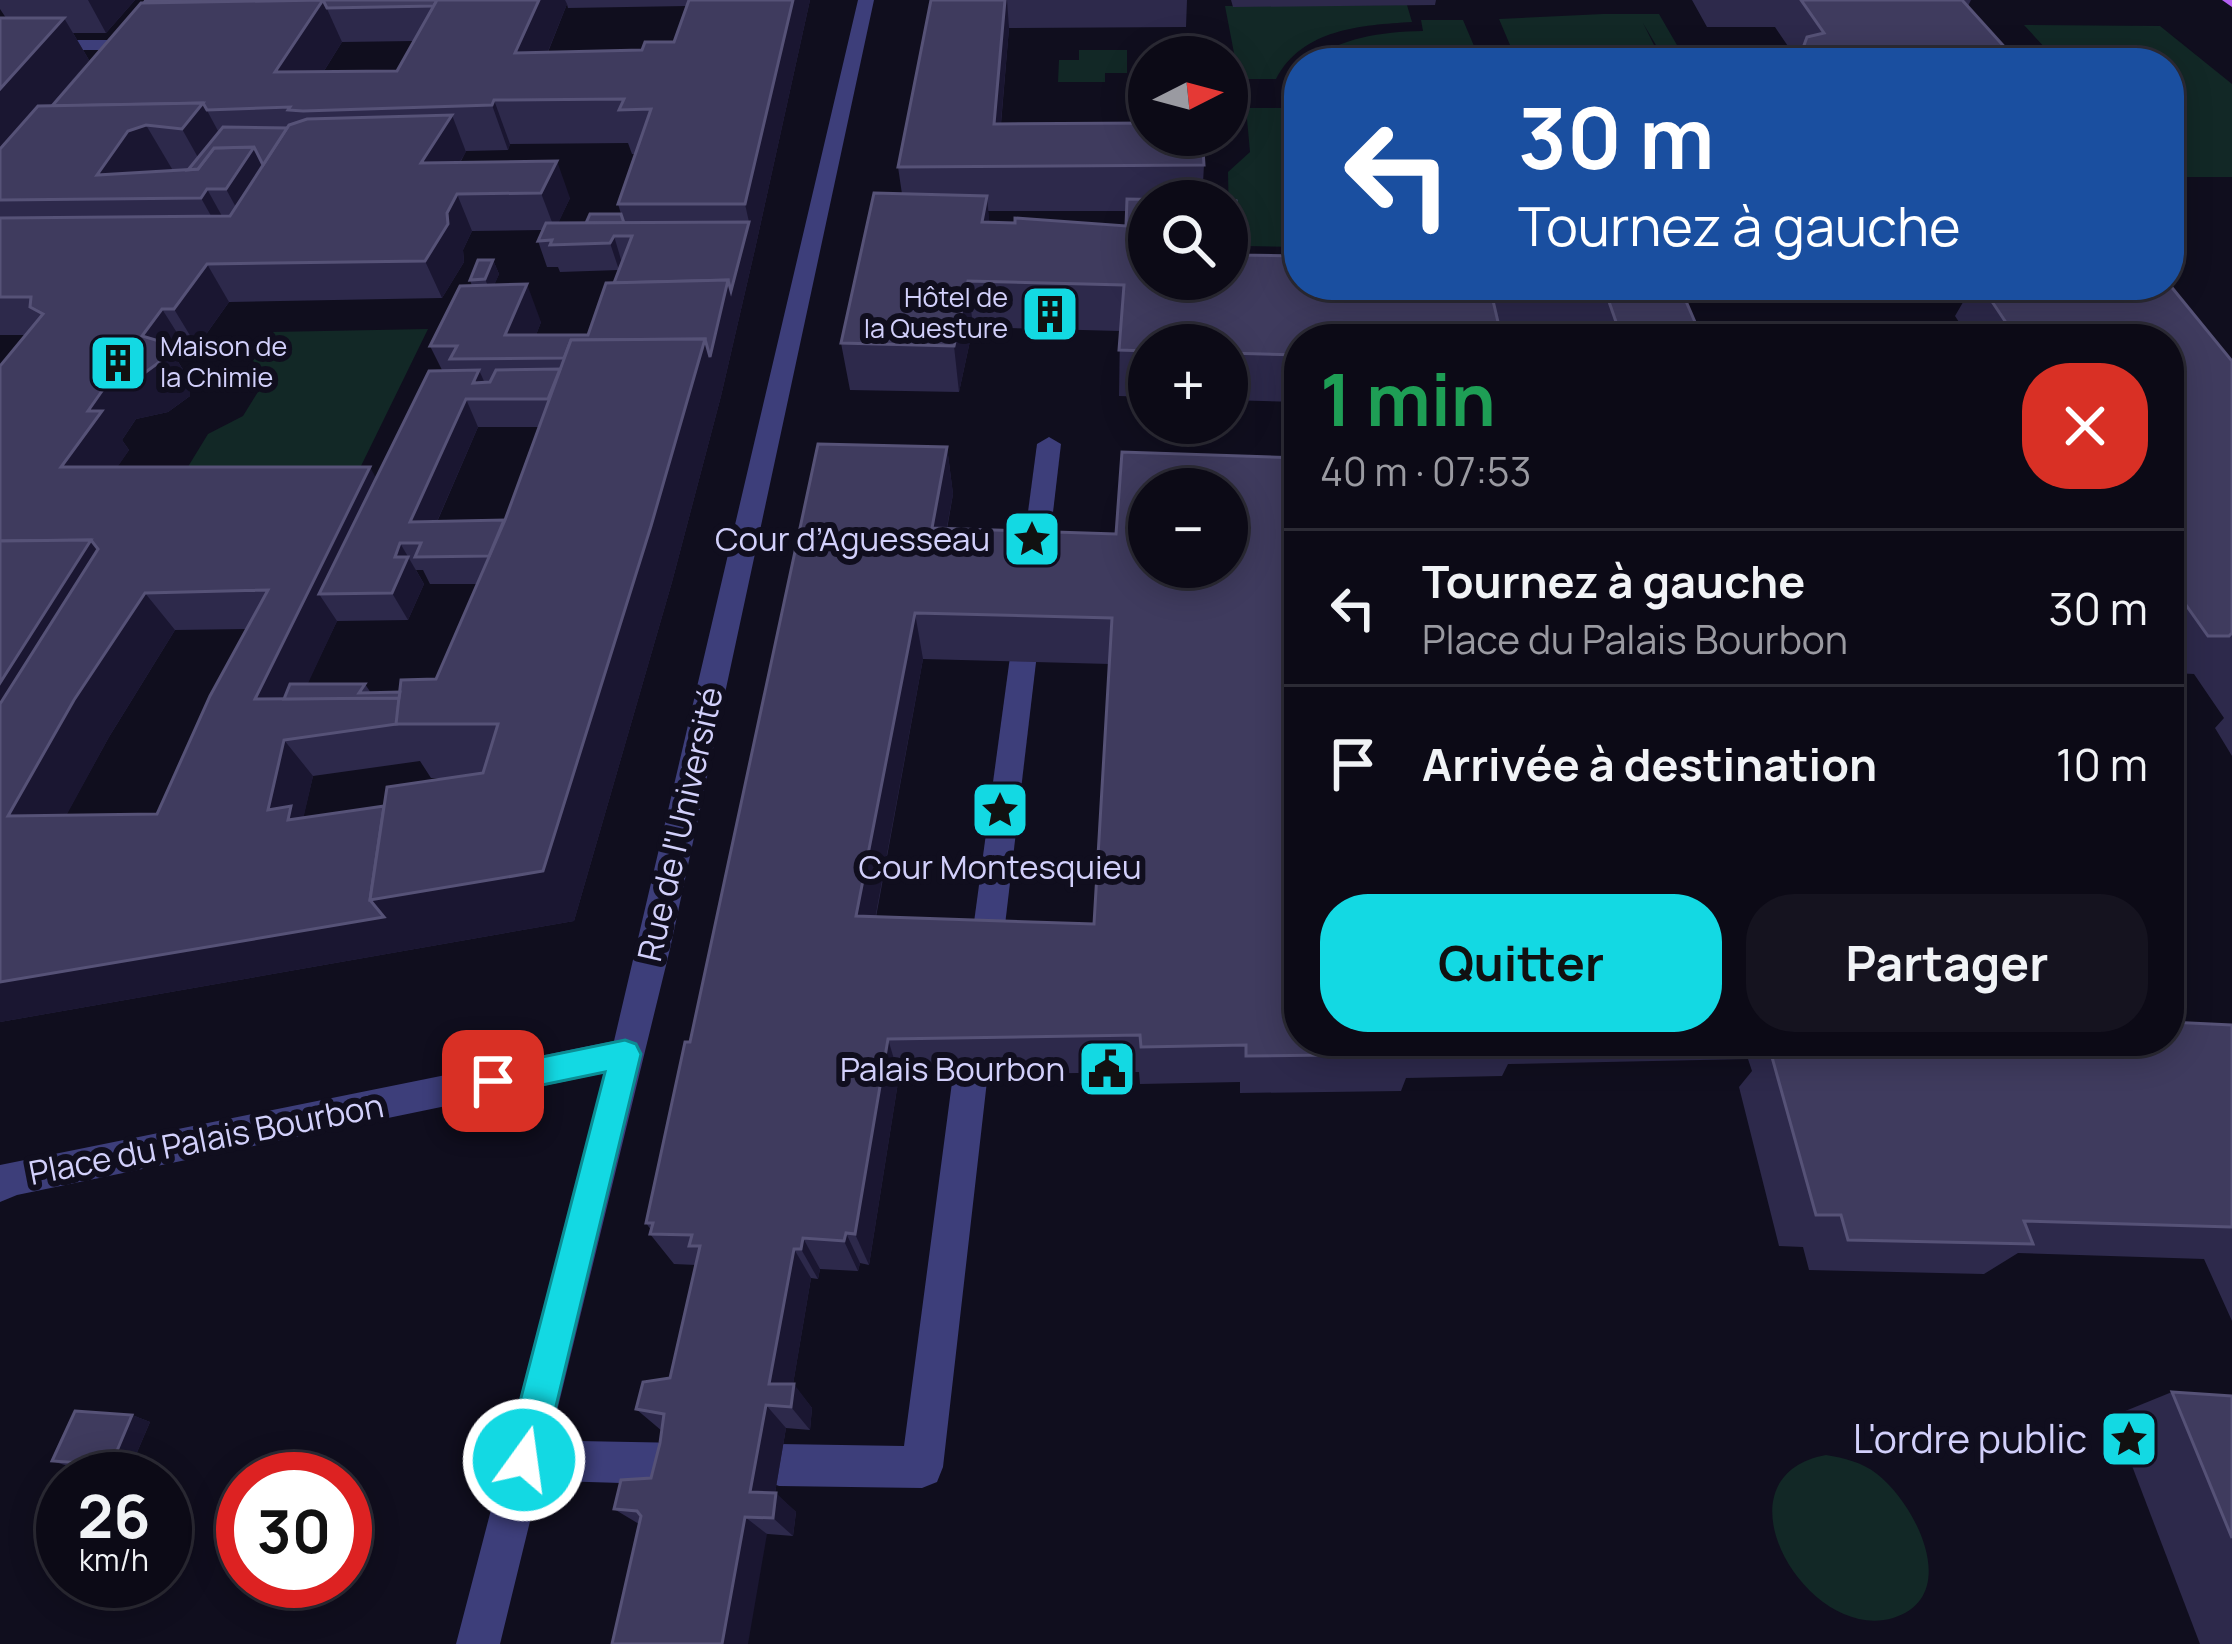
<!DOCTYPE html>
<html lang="fr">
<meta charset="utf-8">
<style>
body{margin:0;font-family:Manrope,sans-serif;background:#15131f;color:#f1f3f6;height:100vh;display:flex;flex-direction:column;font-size:45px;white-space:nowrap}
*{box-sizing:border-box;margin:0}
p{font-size:39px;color:#9a9aa1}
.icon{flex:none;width:66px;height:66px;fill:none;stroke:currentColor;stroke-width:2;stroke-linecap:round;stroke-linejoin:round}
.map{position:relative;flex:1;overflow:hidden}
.details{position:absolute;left:1284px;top:324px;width:900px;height:732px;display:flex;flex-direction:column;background:#0c0a16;border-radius:48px;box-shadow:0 6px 30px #0003,0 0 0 3px #2c2b35}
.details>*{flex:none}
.guide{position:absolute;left:1284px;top:48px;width:900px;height:252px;border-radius:48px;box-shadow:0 6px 30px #0003,0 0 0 3px #2c2b35;background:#1a4fa0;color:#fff;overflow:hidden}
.needle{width:78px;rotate:84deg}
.buttons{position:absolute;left:1128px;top:36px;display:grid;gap:24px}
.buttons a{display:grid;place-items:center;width:120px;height:120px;border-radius:50%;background:#0c0a16;box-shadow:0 6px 30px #0003,0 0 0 3px #2c2b35;font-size:60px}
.speed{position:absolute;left:36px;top:1452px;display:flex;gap:24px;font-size:60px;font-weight:700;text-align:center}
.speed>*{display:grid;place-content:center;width:156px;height:156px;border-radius:50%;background:#0c0a16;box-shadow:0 6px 30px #0003,0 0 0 3px #2c2b35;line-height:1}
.speed small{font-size:30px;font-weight:400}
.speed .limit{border:18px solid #d22;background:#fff;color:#111}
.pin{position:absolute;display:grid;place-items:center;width:102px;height:102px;color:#fff;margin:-51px;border-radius:24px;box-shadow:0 6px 18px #0006}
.me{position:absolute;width:132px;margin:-66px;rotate:14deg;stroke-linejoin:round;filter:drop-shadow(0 0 9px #0008)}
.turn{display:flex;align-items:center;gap:42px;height:252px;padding:0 36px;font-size:54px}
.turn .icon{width:156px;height:156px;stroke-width:2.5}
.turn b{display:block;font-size:84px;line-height:102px}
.round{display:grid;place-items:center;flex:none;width:126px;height:126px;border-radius:48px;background:#15131f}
.head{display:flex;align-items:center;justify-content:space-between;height:204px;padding:0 36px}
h1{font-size:72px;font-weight:700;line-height:90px;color:#1e9e55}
.cta{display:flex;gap:24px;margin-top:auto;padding:24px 36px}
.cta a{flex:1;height:138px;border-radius:48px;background:#13d9e3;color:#111;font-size:48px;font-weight:700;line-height:138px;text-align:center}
.cta a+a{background:#15131f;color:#f1f3f6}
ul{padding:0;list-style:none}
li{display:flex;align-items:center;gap:36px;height:156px;padding:0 36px;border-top:3px solid #2c2b35}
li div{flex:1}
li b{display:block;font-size:45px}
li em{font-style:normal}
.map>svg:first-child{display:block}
.green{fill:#122826}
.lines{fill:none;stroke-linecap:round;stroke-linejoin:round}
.lane{fill:#3d3e7a;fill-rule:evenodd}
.street{fill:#3d3e7a;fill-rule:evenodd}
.primary{fill:#b460f2;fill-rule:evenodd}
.wall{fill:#2d294b;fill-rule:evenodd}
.shaded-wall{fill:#1a1631}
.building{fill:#3f3b5e;stroke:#565277;stroke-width:3;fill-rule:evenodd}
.route{fill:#13d9e3;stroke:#0c8d94;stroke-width:3}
.labels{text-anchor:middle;stroke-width:12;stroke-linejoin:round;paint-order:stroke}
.far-poi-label{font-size:27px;fill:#d2d0fb;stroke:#100e1e;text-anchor:end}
.poi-label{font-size:33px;fill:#d2d0fb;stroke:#100e1e;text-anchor:end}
.street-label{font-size:33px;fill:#d2d0fb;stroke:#100e1e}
.near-poi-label{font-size:39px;fill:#d2d0fb;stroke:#100e1e;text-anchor:end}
</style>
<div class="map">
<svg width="2232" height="1644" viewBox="0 0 2232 1644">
<rect width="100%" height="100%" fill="#100e1e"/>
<!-- green -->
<g class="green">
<path d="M1407,5L1412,22C1361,25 1302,29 1276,79H1239L1225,6Z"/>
<path d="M1603,14H1659L1681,52H1660L1643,23L1663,63H1307C1342,37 1380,32 1423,31L1421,20H1463L1474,46L1510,45L1499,19Z"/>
<polygon points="2024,25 2160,26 2232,84 2232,177 2169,177 2169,63 2059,63"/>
<polygon points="1079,50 1127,50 1127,73 1105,73 1105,82 1058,82 1059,60 1079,60"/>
<polygon points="1246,108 1283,108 1299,124 1299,247 1245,246 1229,227 1228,172 1250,152"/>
<polygon points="428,329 361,466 186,470 208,434 243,416 266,379 266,370 253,361 271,332"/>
<path d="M1826,1455C1844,1458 1862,1462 1877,1474C1915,1503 1963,1596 1893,1618C1807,1644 1709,1477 1826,1455Z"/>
</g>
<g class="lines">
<!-- lane -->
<g class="lane">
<polygon points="0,40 133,40 141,45 133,50 0,50"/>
<polygon points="1049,437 1061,444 1046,572 1033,581 1020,572 1037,444"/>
<polygon points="1028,611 1041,620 1001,959 996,969 985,973 974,969 969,959 1015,620"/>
<polygon points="975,1022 987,1026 992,1037 943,1467 937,1482 922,1488 779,1486 764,1480 758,1465 764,1450 779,1444 904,1446 958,1037 963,1026"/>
<polygon points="524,1440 686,1443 701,1449 707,1464 701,1479 686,1485 524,1480 510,1474 504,1460 510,1446"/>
</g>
<!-- street -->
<polygon class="street" points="858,0 874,0 670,949 500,1644 456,1644 605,1073 17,1195 0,1202 0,1165 614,1041"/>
<!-- primary -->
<polygon class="primary" points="2222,0 2232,0 2232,7"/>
</g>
<!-- wall -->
<g class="wall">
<path d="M0,0H135L106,33H73L89,60L51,106L146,0H810L755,249L721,396L672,582L574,921L0,1022L26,335H0V200L6,18L0,9ZM567,4L568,8L687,6L674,42L642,50L548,52ZM414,41L397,71H324L342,42ZM628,143L632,154H636L618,204L621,214L586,223H558L570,198L460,163L466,151L508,150L510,144ZM542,230L538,241L547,267H558L560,272L619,270L588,335H536L541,322L494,285L499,274L493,260L470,280L472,286L430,346L442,370L376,478L117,467L129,450L122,440L136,419L168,412L190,396V381L177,360L186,347H197L229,302L442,298L464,262L463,250L472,231ZM478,427H539L504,521L437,522ZM416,570H423L430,584H477L436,679L400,692L371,693L365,684H307L337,621L408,620L424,584ZM247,629L157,814L66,815L109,737L175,630ZM420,761L431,778H443L384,806L303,818L313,776Z"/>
<path d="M931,0H1187L1186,27L1009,28L1001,124L1204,165L1202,200L1238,255L1679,285L1701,336L1700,339H1299V402L1227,400V345H1149V397L1119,396L1120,331L973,327L959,392L850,390L841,343L902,194L898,167ZM988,211H1127L1126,226L989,222Z"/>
<polygon points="1231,0 1436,0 1435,5 1233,7"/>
<polygon points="1692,0 1971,0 1968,6 2019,63 1797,63 1798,61 1775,27 1707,27"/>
<polygon points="2169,284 2232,361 2232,756 2215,728 2224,718 2194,674 2173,673 2169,667 2169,339 1970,339 1955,316 1973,285"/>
<polygon points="1737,285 1824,285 1823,287"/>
<path d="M947,447L953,494L947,529L1116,534L1299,458V728H1291L1299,1041H2169L2232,1025V1321L2204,1259L2018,1253L1984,1274L1809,1270L1803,1247L1779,1246L1739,1087L1752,1071L1748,1059L1508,1064L1502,1076L1406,1078L1401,1091L1240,1093V1082L1140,1084L1139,1072L899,1076L869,1265L860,1263L858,1271L820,1269L818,1279L811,1278L793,1384L812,1408L810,1430L786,1428L775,1493L796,1512L793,1536L639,1524L614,1509L651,1478L662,1431L636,1409L670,1378L696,1265L674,1264L650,1234L651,1230L646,1223L690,1042ZM923,659L1110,664L1094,924L876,917Z"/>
<polygon points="2172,1392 2232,1396 2232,1644 2200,1644 2113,1416"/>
<polygon points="132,1415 150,1422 129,1471 71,1467 52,1461"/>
</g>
<!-- shaded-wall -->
<g class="shaded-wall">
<polygon points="88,0 135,0 106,33"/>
<polygon points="323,0 342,42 299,111 275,72"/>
<polygon points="539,0 565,0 567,4 530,96 515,53"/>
<polygon points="793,0 810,0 755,249 721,396 672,582 574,921 0,1022 0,982 370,900 543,871 705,339 749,222 745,204"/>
<polygon points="1005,0 1007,0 1009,28 997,168 994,124"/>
<polygon points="64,18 89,60 0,166 0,89"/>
<polygon points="494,100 510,144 508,150 492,105"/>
<polygon points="203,103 232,157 209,177 182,129"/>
<polygon points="452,115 466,152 436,200 421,163"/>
<polygon points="146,125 178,179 97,175 128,131"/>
<polygon points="254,147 269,176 256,244 226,189"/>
<polygon points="557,161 570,198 555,230 541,193"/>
<polygon points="207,189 238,245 232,253 201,198"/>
<polygon points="457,194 472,231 463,250 464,262 442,298 425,261"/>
<polygon points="987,196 991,241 982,222"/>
<polygon points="614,236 622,263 619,270 610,243"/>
<polygon points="493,260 499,274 491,293 485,279"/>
<polygon points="207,264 229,302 197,347 174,309"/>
<polygon points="968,281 973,327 959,392 954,346"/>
<polygon points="527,284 541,322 527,359 505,335"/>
<polygon points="162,309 186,347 177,360 190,381 190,396 168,412 136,419 122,440 129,450 91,506 61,467 88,411"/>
<polygon points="479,370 491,397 473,383"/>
<polygon points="466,399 478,427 425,549 410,522"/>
<polygon points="947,447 953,494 938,575 932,528"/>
<polygon points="370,467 391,506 319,594 337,621 290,722 255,699"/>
<polygon points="91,540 129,587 0,803 0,683"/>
<polygon points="400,543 424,584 408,620 392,593 395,557"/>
<polygon points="145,593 175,630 109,737 47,851 8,816 74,700"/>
<polygon points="915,613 923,659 868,957 856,916"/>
<polygon points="284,740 313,776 303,820 320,842 268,810"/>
<polygon points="888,1039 899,1076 869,1265 855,1234"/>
<polygon points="846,1233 860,1263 858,1271 844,1241"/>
<polygon points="803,1238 820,1269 818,1279 801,1249"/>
<polygon points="794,1249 811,1278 789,1408 769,1384"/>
<polygon points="794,1384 812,1408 810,1430 791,1407"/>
<polygon points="766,1405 786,1428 772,1511 750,1492"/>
<polygon points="132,1415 150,1422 129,1471 111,1465"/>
<polygon points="776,1493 796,1512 793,1536 773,1518"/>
<polygon points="745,1517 767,1534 748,1644 722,1644"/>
</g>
<!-- building -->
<g class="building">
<polygon points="146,0 437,0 434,6 327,8 323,0 144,3"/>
<polygon points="323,0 275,72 397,71 437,0 539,0 515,53 642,50 645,42 674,42 689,0 793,0 745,204 618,204 651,109 619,110 624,99 494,100 492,105 303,111 288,110 290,107 207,110 203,103 52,106 141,3"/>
<polygon points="931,0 1005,0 994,124 1149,123 1149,135 1202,135 1204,165 898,167"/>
<polygon points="1801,0 1962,0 2019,63 1833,63 1815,58 1803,48 1807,37 1824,33"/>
<polygon points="0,18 64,18 0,89"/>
<polygon points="203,103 182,129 146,125 128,131 97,175 198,169 214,148 254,147 226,189 207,189 201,198 0,200 0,149 38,106"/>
<path d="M452,115L421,163L557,161L541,193L457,194L447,213L448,224L425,261L207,264L174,309H162L142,336L166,343L165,358L143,374L109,381L88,411H102L61,467H370L255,699L399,698L397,724L284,740L268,810L291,806L288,820L384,806L370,900L384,917L0,982V704L98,549L91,540L0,541V366L43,314L30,307L31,297H0V218L230,216L289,125L307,119ZM268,590L210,696L157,814L8,816L74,700L145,593Z"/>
<polygon points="223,127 287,128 263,165 254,147 214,148 198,169 188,170"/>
<path d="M874,193L987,196L982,222L1015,223V218L1126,226L1127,199L1236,201L1238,255L1299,256V285H1679L1701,336L1694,339H1622L1607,296L1491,292L1502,339H1299V355L1227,353V345H1149V351L1119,350L1124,285L968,281L954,346L841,343ZM1149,201H1227V279H1149Z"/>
<polygon points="590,214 621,214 624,223 586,223"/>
<polygon points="749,222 731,291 728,280 614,283 632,236 614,236 610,243 550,245 552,240 538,241 546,223"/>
<polygon points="478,260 493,260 485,279 470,280"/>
<polygon points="728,280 710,357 705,339 571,340 564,358 450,359 457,346 430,346 460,286 527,284 505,335 588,335 606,283"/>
<polygon points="2169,284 2232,361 2232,633 2229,636 2208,636 2169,581 2169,339 2017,339 1981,285"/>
<polygon points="705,339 651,526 543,871 370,900 387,787 483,773 498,724 396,724 401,680 436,679 505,520 571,340"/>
<polygon points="560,369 548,399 466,399 410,522 504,520 489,556 415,557 421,543 400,543 395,557 408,557 392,593 319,594 429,371 479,370 473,383 490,382 496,370"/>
<path d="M818,444L947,447L932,528L1116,534L1122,452L1299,458V683L1289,682L1299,852V1041H1426H1416V1054L1246,1056V1045L1141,1047L1140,1035L888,1039L855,1234L846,1233L844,1241L803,1238L801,1249H794L769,1384H794L791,1407L766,1405L750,1492L776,1493L773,1518L745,1517L722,1644H612L641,1516L637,1511L614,1509L621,1480L651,1478L660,1443L664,1414L636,1409L643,1382L670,1378L700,1246H689L692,1235L650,1234L653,1223H646L685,1042H690ZM1149,489H1227V567H1149ZM915,613L1112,618L1094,924L856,916Z"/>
<polygon points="91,540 0,683 0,541"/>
<polygon points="290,684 365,684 359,693 400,692 399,698 284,699"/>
<polygon points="2169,1022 2232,1025 2232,1227 2024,1221 2033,1244 1848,1240 1841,1215 1816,1215 1770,1050 1789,1049 1786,1041 2169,1041"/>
<polygon points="2172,1392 2232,1396 2232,1538"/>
<polygon points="75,1411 132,1415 111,1465 52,1461"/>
</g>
<!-- route -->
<polygon class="route" points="625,1040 636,1044 641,1054 543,1460 537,1473 524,1479 511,1473 505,1460 605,1072 493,1095 482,1091 478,1081 482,1071 493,1067"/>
<!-- icons -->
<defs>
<g id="building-square" transform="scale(3)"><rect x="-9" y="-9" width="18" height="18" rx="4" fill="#13d9e3" stroke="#100e1e"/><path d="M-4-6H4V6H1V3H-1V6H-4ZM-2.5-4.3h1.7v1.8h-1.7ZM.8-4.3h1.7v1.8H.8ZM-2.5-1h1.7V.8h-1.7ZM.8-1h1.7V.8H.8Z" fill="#111"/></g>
<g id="sight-square" transform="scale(3)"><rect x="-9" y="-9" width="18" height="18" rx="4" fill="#13d9e3" stroke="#100e1e"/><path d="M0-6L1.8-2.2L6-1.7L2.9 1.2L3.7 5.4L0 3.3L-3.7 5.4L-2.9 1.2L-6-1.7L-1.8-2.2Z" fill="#111"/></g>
<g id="civic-square" transform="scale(3)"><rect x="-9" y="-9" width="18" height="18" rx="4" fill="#13d9e3" stroke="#100e1e"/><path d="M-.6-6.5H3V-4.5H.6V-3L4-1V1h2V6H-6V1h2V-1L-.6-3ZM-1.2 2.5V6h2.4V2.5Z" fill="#111"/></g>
</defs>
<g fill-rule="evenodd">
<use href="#building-square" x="1050" y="314"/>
<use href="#building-square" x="118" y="363"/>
<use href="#sight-square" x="1032" y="539"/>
<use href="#sight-square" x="1000" y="810"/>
<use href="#civic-square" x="1107" y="1069"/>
<use href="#sight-square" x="2129" y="1439"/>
</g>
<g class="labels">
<!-- far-poi labels -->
<g class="far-poi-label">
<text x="1008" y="307">Hôtel de<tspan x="1008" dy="31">la Questure</tspan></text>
<text x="160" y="356" text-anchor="start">Maison de<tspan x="160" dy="31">la Chimie</tspan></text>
</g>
<!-- poi labels -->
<g class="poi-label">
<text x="990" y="551">Cour d’Aguesseau</text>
<text x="1000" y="879" text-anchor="middle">Cour Montesquieu</text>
<text x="1065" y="1081">Palais Bourbon</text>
</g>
<!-- street labels -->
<g class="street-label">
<text transform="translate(680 824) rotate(-77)" y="12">Rue de l'Université</text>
<text transform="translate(206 1139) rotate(-11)" y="12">Place du Palais Bourbon</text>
</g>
<!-- near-poi labels -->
<g class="near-poi-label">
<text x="2087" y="1453">L'ordre public</text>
</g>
</g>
</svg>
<div class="buttons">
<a><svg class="needle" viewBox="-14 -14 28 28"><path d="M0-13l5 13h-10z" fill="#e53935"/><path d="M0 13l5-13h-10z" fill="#9a9aa1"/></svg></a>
<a><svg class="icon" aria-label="search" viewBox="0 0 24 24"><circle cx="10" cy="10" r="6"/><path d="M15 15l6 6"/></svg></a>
<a>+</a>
<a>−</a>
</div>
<div class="speed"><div>26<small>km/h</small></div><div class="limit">30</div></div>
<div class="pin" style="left:493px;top:1081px;background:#d93025"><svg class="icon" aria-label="arrive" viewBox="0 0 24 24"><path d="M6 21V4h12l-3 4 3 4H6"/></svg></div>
<svg class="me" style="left:524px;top:1460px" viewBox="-20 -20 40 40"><circle r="17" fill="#13d9e3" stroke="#fff" stroke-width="3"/><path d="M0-11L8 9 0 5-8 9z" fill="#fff"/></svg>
<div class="guide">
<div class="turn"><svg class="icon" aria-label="left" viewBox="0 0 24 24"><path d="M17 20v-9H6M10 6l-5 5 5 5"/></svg><div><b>30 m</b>Tournez à gauche</div></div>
</div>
<section class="details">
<div class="head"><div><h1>1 min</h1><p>40 m · 07:53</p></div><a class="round" style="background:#d93025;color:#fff"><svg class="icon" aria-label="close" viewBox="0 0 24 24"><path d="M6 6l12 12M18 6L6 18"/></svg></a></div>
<ul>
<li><svg class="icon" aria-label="left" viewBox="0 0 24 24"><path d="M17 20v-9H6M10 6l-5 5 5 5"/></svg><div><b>Tournez à gauche</b><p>Place du Palais Bourbon</p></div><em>30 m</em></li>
<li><svg class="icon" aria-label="arrive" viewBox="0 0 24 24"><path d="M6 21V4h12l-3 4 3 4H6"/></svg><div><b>Arrivée à destination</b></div><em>10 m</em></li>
</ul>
<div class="cta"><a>Quitter</a><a>Partager</a></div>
</section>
</div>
